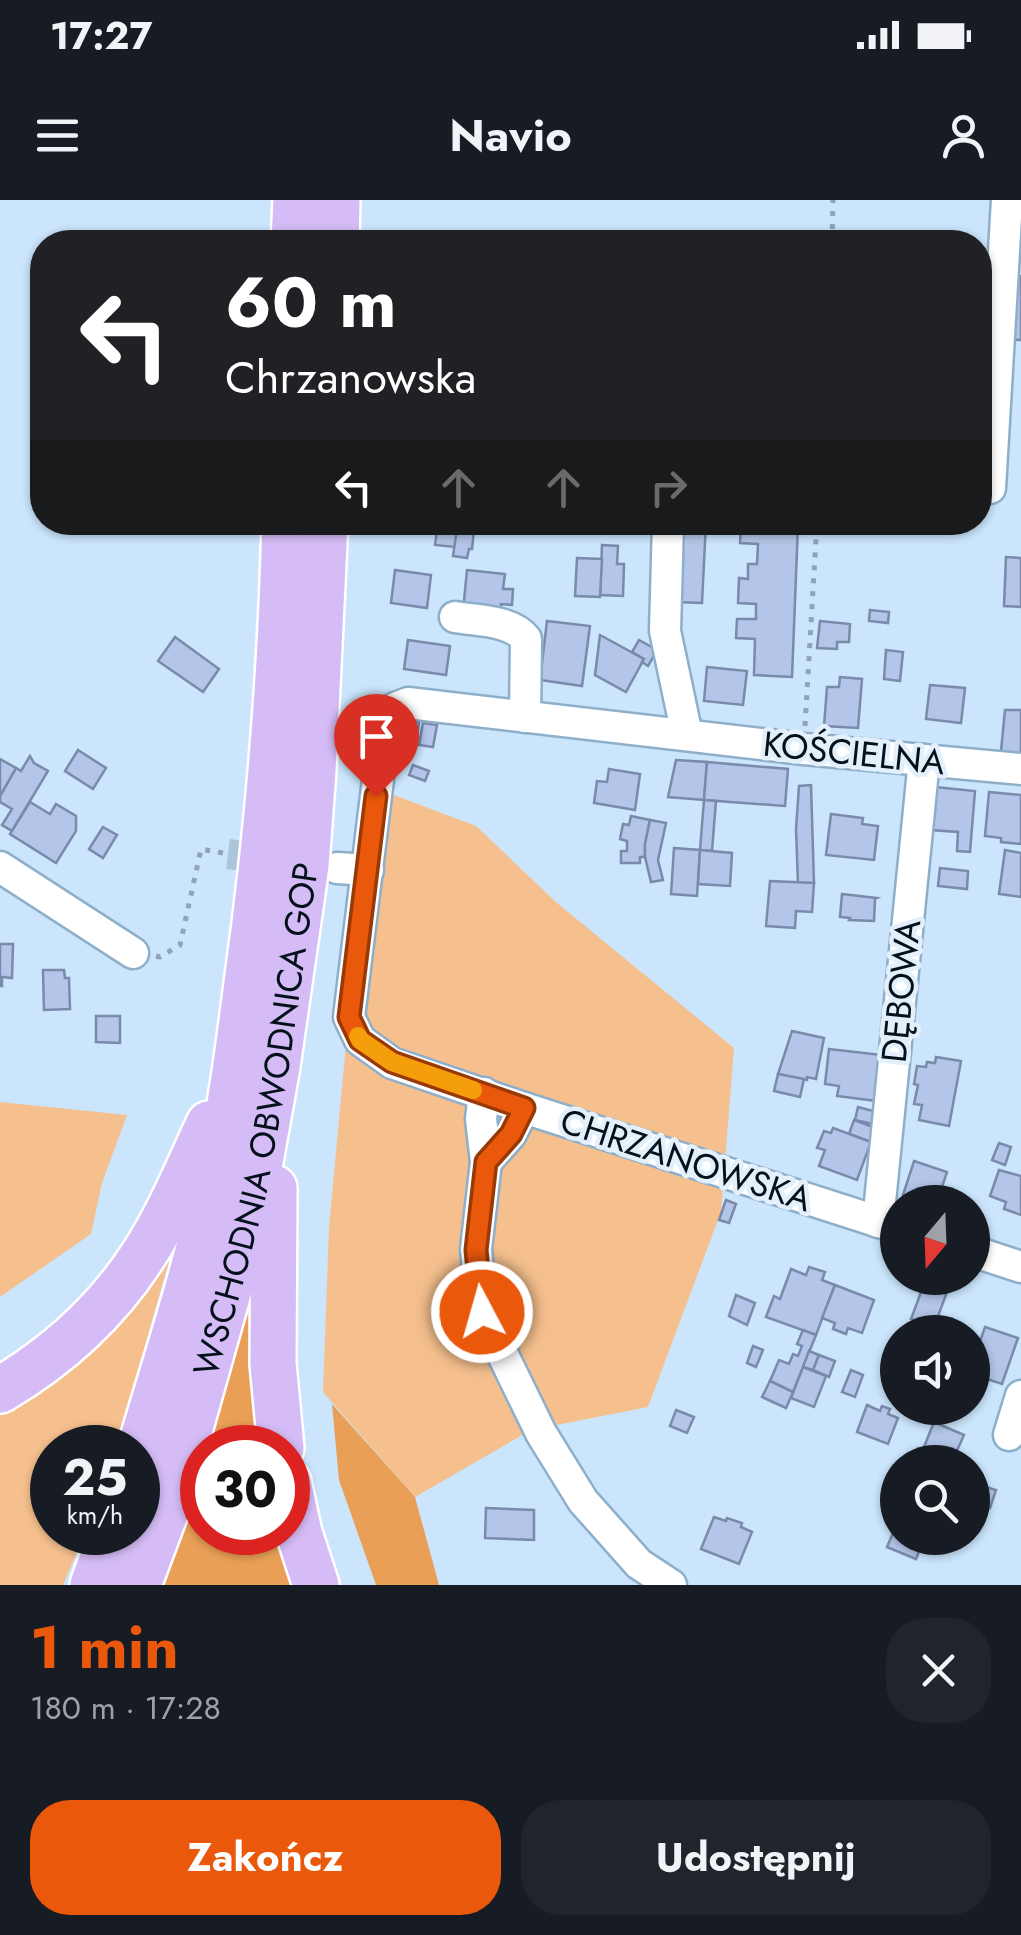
<!DOCTYPE html>
<html lang="pl">
<meta charset="utf-8">
<style>
body{margin:0;font-family:Jost,sans-serif;background:#20242c;color:#f1f3f6;height:100vh;display:flex;flex-direction:column;font-size:38px;white-space:nowrap}
*{box-sizing:border-box;margin:0}
p{font-size:32px;color:#9ea1a6}
.icon{flex:none;width:55px;height:55px;fill:none;stroke:currentColor;stroke-width:2;stroke-linecap:round;stroke-linejoin:round}
.map{position:relative;height:1385px;overflow:hidden}
.sheet{display:flex;flex-direction:column;background:#171b24;flex:1}
.sheet>*{flex:none}
.guide{position:absolute;left:30px;top:30px;width:962px;height:305px;border-radius:40px;box-shadow:0 2px 8px #0004;background:#202124;color:#fff;overflow:hidden}
.needle{width:65px;rotate:199deg}
.controls{position:absolute;left:880px;top:985px;display:grid;gap:20px}
.controls a{display:grid;place-items:center;width:110px;height:110px;border-radius:50%;background:#171b24;box-shadow:0 2px 8px #0004;font-size:50px}
.speed{position:absolute;left:30px;top:1225px;display:flex;gap:20px;font-size:50px;font-weight:700;text-align:center}
.speed>*{display:grid;place-content:center;width:130px;height:130px;border-radius:50%;background:#171b24;box-shadow:0 2px 8px #0004;line-height:1}
.speed small{font-size:25px;font-weight:400}
.speed .limit{border:15px solid #d22;background:#fff;color:#111}
.pin{position:absolute;display:grid;place-items:center;width:85px;height:85px;color:#fff;margin:-102px -42px;border-radius:50% 50% 50% 0;rotate:-45deg;box-shadow:0 0 10px #0007}
.pin .icon{rotate:45deg}
.me{position:absolute;width:110px;margin:-55px;rotate:354deg;stroke-linejoin:round;filter:drop-shadow(0 0 8px #0008)}
.turn{display:flex;align-items:center;gap:35px;height:210px;padding:0 30px;font-size:45px}
.turn .icon{width:130px;height:130px;stroke-width:2.5}
.turn b{display:block;font-size:70px;line-height:85px}
.lanes{display:flex;align-items:center;height:95px;padding:0 30px;background:#0003;justify-content:center;gap:50px;direction:ltr}
.lanes .off{opacity:.35}
.round{display:grid;place-items:center;flex:none;width:105px;height:105px;border-radius:40px;background:#20242c}
.head{display:flex;align-items:center;justify-content:space-between;height:170px;padding:0 30px}
h1{font-size:60px;font-weight:700;line-height:75px;color:#ea580c}
.button{display:flex;gap:20px;margin-top:auto;padding:20px 30px}
.button a{flex:1;height:115px;border-radius:40px;background:#ea580c;color:#fff;font-size:40px;font-weight:700;line-height:115px;text-align:center}
.button a+a{background:#20242c;color:#f1f3f6}
.status{display:flex;justify-content:space-between;align-items:center;height:70px;padding:0 50px;background:#171b24;direction:ltr}
.status svg{height:28px;fill:currentColor}
header{display:flex;justify-content:space-between;align-items:center;height:130px;padding:0 30px;background:#171b24;font-size:45px;font-weight:700}
.map>svg:first-child{display:block}
.green{fill:#f6c08e}
.forest{fill:#e9a056}
.building{fill:#b3c5e8;stroke:#798aab;stroke-width:2.5}
.lines{fill:none;stroke-linecap:round;stroke-linejoin:round}
.minor-tunnel{stroke:#acc5da;stroke-width:30;stroke-dasharray:30 15;stroke-linecap:butt}
.minor-casing{stroke:#8eafca;stroke-width:35}
.highway-casing{stroke:#fff;stroke-width:50}
.path{stroke:#8ea4b7;stroke-width:5;stroke-dasharray:5 8;stroke-linecap:butt}
.minor{stroke:#fff;stroke-width:30}
.highway{stroke:#d5bcf6;stroke-width:45}
.route-casing{stroke:#983908;stroke-width:25}
.route{stroke:#ea580c;stroke-width:18}
.slow{stroke:#f59e0b;stroke-width:18}
.labels{text-anchor:middle;stroke-width:9;stroke-linejoin:round;paint-order:stroke}
.street-label{font-size:35px;fill:#05111a;stroke:#e3f0fc}
</style>
<div class="status"><b>17:27</b><svg viewBox="0 0 49 12"><path d="M0 12V9h3v3zM5 12V6h3v6zM10 12V3h3v9zM15 12V0h3v12zM26 1h20v11H26zM47 4h2v5h-2z"/></svg></div>
<header><svg class="icon" aria-label="menu" viewBox="0 0 24 24"><path d="M4 6h16M4 12h16M4 18h16"/></svg>Navio<svg class="icon" aria-label="person" viewBox="0 0 24 24"><circle cx="12" cy="8" r="4"/><path d="M4 21q1-7 8-7t8 7"/></svg></header>
<div class="map">
<svg width="1021" height="1385" viewBox="0 0 1021 1385">
<rect width="100%" height="100%" fill="#cae5fc"/>
<!-- green -->
<g class="green">
<polygon points="370,586 476,626 557,703 734,848 721,1012 648,1207 531,1230 415,1297 323,1192 329,1027"/>
<polygon points="0,902 127,915 102,983 91,1034 0,1097"/>
<polygon points="186,1002 116,1247 52,1248 52,1332 85,1333 63,1385 0,1385 0,1203"/>
</g>
<!-- forest -->
<g class="forest">
<polygon points="251,1098 262,1247 209,1248"/>
<polygon points="332,1204 415,1297 439,1385 376,1385 339,1280"/>
<polygon points="202,1267 202,1332 280,1333 297,1385 160,1385"/>
</g>
<!-- building -->
<g class="building">
<polygon points="1005,75 1021,76 1021,140 1001,139"/>
<polygon points="438,322 458,322 455,347 435,345"/>
<polygon points="458,322 475,322 472,349 469,349 467,358 453,356"/>
<polygon points="679,322 706,322 702,403 676,402"/>
<polygon points="741,322 798,325 792,477 754,475 755,439 736,438 737,419 756,419 756,404 738,403 739,378 748,379 748,364 757,364 758,344 740,343"/>
<polygon points="602,345 618,346 617,364 624,364 623,396 600,395"/>
<polygon points="1006,357 1021,358 1021,407 1004,406"/>
<polygon points="577,358 602,359 600,397 575,396"/>
<polygon points="395,370 431,375 427,408 391,403"/>
<polygon points="467,370 505,374 503,389 513,389 512,405 501,404 500,415 463,411"/>
<polygon points="870,410 889,412 888,423 869,421"/>
<polygon points="547,421 590,426 582,486 540,480"/>
<polygon points="820,421 850,424 849,442 837,442 837,449 817,448"/>
<polygon points="600,435 644,459 626,492 595,475"/>
<polygon points="175,437 219,469 203,492 158,461"/>
<polygon points="408,440 450,446 446,475 404,469"/>
<polygon points="639,440 657,450 648,466 642,462 644,459 632,452"/>
<polygon points="886,450 903,452 900,481 884,479"/>
<polygon points="707,467 747,471 743,505 704,501"/>
<polygon points="840,477 862,479 858,528 824,526 827,487 839,487"/>
<polygon points="930,485 965,488 961,523 926,519"/>
<polygon points="1005,510 1021,510 1021,553 1001,551"/>
<polygon points="408,520 419,522 416,546 404,545"/>
<polygon points="423,523 437,525 433,547 419,545"/>
<polygon points="78,550 106,568 93,589 65,571"/>
<polygon points="30,556 34,563 48,571 12,631 2,625 12,609 0,602 0,596 16,568 21,571"/>
<polygon points="0,559 16,568 0,596"/>
<polygon points="676,560 707,562 704,600 668,597"/>
<polygon points="707,562 788,569 785,606 704,600"/>
<polygon points="413,565 429,571 425,581 409,575"/>
<polygon points="609,569 640,574 635,610 594,603 597,581 607,582"/>
<polygon points="811,585 814,683 798,684 796,629 799,586"/>
<polygon points="935,587 975,591 970,652 957,651 958,632 931,630"/>
<polygon points="989,592 1021,595 1021,644 1001,642 1001,638 985,636"/>
<polygon points="704,600 716,601 712,651 700,650"/>
<polygon points="30,602 50,614 56,604 76,616 76,631 56,663 10,634"/>
<polygon points="831,614 863,618 862,624 878,626 874,660 826,655"/>
<polygon points="631,616 650,620 645,644 645,657 640,657 640,663 621,663 621,651 627,651 627,641 620,639 623,624 629,625"/>
<polygon points="650,620 666,623 658,660 663,680 651,682 645,657 645,644"/>
<polygon points="103,627 117,635 103,658 89,649"/>
<polygon points="674,648 700,650 697,696 671,694"/>
<polygon points="700,650 732,653 730,686 698,684"/>
<polygon points="1005,650 1021,653 1021,697 999,694"/>
<polygon points="940,668 968,671 967,689 938,686"/>
<polygon points="770,681 814,683 812,712 796,711 795,728 766,726"/>
<polygon points="842,694 877,698 875,699 874,721 849,720 850,718 840,717"/>
<polygon points="0,744 13,744 12,778 2,777 2,786 0,786"/>
<polygon points="43,770 64,770 65,778 69,778 70,809 44,810"/>
<polygon points="96,816 120,816 120,843 96,842"/>
<polygon points="792,831 824,838 816,879 807,877 807,880 778,874"/>
<polygon points="829,849 882,855 877,901 837,896 839,886 825,884"/>
<polygon points="936,857 961,861 949,926 919,920 922,905 914,904 918,885 914,884 917,866 926,867 927,862 935,863"/>
<polygon points="778,874 804,879 800,897 774,891"/>
<polygon points="858,907 880,913 877,925 855,920"/>
<polygon points="854,920 876,928 871,942 849,934"/>
<polygon points="833,928 871,942 857,980 819,966 825,950 817,948 824,931 831,933"/>
<polygon points="999,943 1011,947 1005,965 992,960"/>
<polygon points="914,961 947,972 937,1002 925,1002 903,995"/>
<polygon points="999,970 1021,976 1021,1015 1004,1009 1006,1002 990,996"/>
<polygon points="726,1000 736,1004 729,1023 719,1020"/>
<polygon points="809,1067 825,1072 822,1080 835,1085 816,1135 766,1117 774,1096 780,1099 791,1069 806,1075"/>
<polygon points="924,1084 947,1092 934,1127 911,1119"/>
<polygon points="835,1085 874,1100 862,1133 848,1128 846,1134 833,1129 835,1123 822,1118"/>
<polygon points="736,1095 755,1103 747,1125 729,1116"/>
<polygon points="985,1127 1018,1138 1002,1184 972,1174 972,1163"/>
<polygon points="803,1130 816,1135 793,1192 770,1181 779,1160 789,1164 793,1154 798,1156 802,1146 797,1144"/>
<polygon points="753,1146 763,1150 756,1167 747,1163"/>
<polygon points="891,1149 898,1151 898,1178 882,1172"/>
<polygon points="809,1151 819,1155 813,1170 803,1167"/>
<polygon points="819,1155 835,1161 829,1177 813,1170"/>
<polygon points="803,1167 826,1176 814,1207 791,1198"/>
<polygon points="851,1170 863,1175 855,1197 842,1192"/>
<polygon points="770,1181 793,1192 786,1208 762,1197"/>
<polygon points="867,1205 880,1211 882,1206 890,1209 888,1214 898,1218 888,1244 857,1232"/>
<polygon points="676,1210 694,1217 687,1233 670,1226"/>
<polygon points="934,1222 964,1235 952,1262 922,1252"/>
<polygon points="922,1252 948,1262 917,1262"/>
<polygon points="986,1287 996,1290 990,1308 979,1305"/>
<polygon points="486,1308 534,1310 534,1340 485,1338"/>
<polygon points="714,1317 726,1321 727,1318 742,1323 741,1327 752,1332 739,1364 701,1349"/>
<polygon points="896,1326 898,1338 924,1338 916,1359 887,1347"/>
</g>
<g class="lines">
<!-- minor-tunnel -->
<polyline class="minor-tunnel" points="228,654 280,660"/>
<!-- minor casing -->
<g class="minor-casing">
<g id="minor">
<polyline points="990,288 1007,0"/>
<polyline points="668,322 665,431 687,535"/>
<path d="M455,417C477,421 512,420 526,439L525,517"/>
<polyline points="0,667 133,753"/>
<polyline points="337,668 368,670"/>
<polyline points="484,893 481,919 486,962 476,1049 482,1112 541,1233 583,1301 639,1364 671,1385"/>
<polyline points="486,962 511,934 524,908"/>
<polyline points="878,1022 924,560"/>
<polyline points="898,1028 524,908 392,863 360,840 349,817 385,522 395,508 408,503 804,549 1021,569"/>
<polyline points="972,1051 1021,1067"/>
<polyline points="1009,1235 1021,1196"/>
</g>
</g>
<!-- highway casing -->
<g class="highway-casing">
<g id="highway">
<polyline points="294,42 296,0"/>
<polyline points="336,42 337,0"/>
<polyline points="274,988 273,1164 281,1248"/>
<path d="M0,1190C56,1157 106,1112 142,1057C169,1016 188,969 209,924"/>
<path d="M138,1256C164,1167 194,1077 214,986C230,917 239,846 248,776C269,626 281,474 285,322"/>
<polyline points="288,1282 299,1333 316,1385"/>
<polyline points="93,1385 112,1332"/>
<path id="s1" d="M138,1385L169,1302L234,1071L254,995L277,866L306,665L313,570L325,322"/>
</g>
</g>
<!-- path -->
<g class="path">
<polyline points="832,42 833,0"/>
<polyline points="805,526 817,322"/>
<polyline points="156,756 160,757 180,745 201,649 228,654"/>
</g>
<!-- minor -->
<use href="#minor" class="minor"/>
<!-- highway -->
<use href="#highway" class="highway"/>
</g>
<g class="lines">
<!-- route casing -->
<g class="route-casing">
<polyline id="route" points="376,596 349,817 360,840 392,862 524,908 511,934 486,962 476,1050 482,1112"/>
</g>
<!-- route -->
<use href="#route" class="route"/>
<!-- slow -->
<polyline class="slow" points="358,836 360,840 392,862 473,890"/>
</g>
<g class="labels">
<!-- street labels -->
<g class="street-label">
<text transform="translate(854 553) rotate(6)" y="12">KOŚCIELNA</text>
<text transform="translate(901 791) rotate(-84)" y="12">DĘBOWA</text>
<text dy="12" stroke="none"><textPath href="#s1" startOffset="482">WSCHODNIA OBWODNICA GOP</textPath></text>
<text transform="translate(686 960) rotate(18)" y="12">CHRZANOWSKA</text>
</g>
</g>
</svg>
<div class="controls">
<a><svg class="needle" viewBox="-14 -14 28 28"><path d="M0-13l5 13h-10z" fill="#e53935"/><path d="M0 13l5-13h-10z" fill="#9ea1a6"/></svg></a>
<a><svg class="icon" aria-label="sound" viewBox="0 0 24 24"><path d="M4 9h4l5-4v14l-5-4H4zM17 9q2 3 0 6"/></svg></a>
<a><svg class="icon" aria-label="search" viewBox="0 0 24 24"><circle cx="10" cy="10" r="6"/><path d="M15 15l6 6"/></svg></a>
</div>
<div class="speed"><div>25<small>km/h</small></div><div class="limit">30</div></div>
<div class="pin" style="left:376px;top:596px;background:#d93025"><svg class="icon" aria-label="arrive" viewBox="0 0 24 24"><path d="M6 21V4h12l-3 4 3 4H6"/></svg></div>
<svg class="me" style="left:482px;top:1112px" viewBox="-20 -20 40 40"><circle r="17" fill="#ea580c" stroke="#fff" stroke-width="3"/><path d="M0-11L8 9 0 5-8 9z" fill="#fff"/></svg>
<div class="guide">
<div class="turn"><svg class="icon" aria-label="left" viewBox="0 0 24 24"><path d="M17 20v-9H6M10 6l-5 5 5 5"/></svg><div><b>60 m</b>Chrzanowska</div></div>
<div class="lanes"><svg class="icon" aria-label="left" viewBox="0 0 24 24"><path d="M17 20v-9H6M10 6l-5 5 5 5"/></svg><svg class="icon off" aria-label="ahead" viewBox="0 0 24 24"><path d="M12 20V5M6 11l6-6 6 6"/></svg><svg class="icon off" aria-label="ahead" viewBox="0 0 24 24"><path d="M12 20V5M6 11l6-6 6 6"/></svg><svg class="icon off" aria-label="right" viewBox="0 0 24 24"><path d="M7 20v-9h11M14 6l5 5-5 5"/></svg></div>
</div>
</div>
<section class="sheet">
<div class="head"><div><h1>1 min</h1><p>180 m · 17:28</p></div><a class="round"><svg class="icon" aria-label="close" viewBox="0 0 24 24"><path d="M6 6l12 12M18 6L6 18"/></svg></a></div>
<div class="button"><a>Zakończ</a><a>Udostępnij</a></div>
</section>
